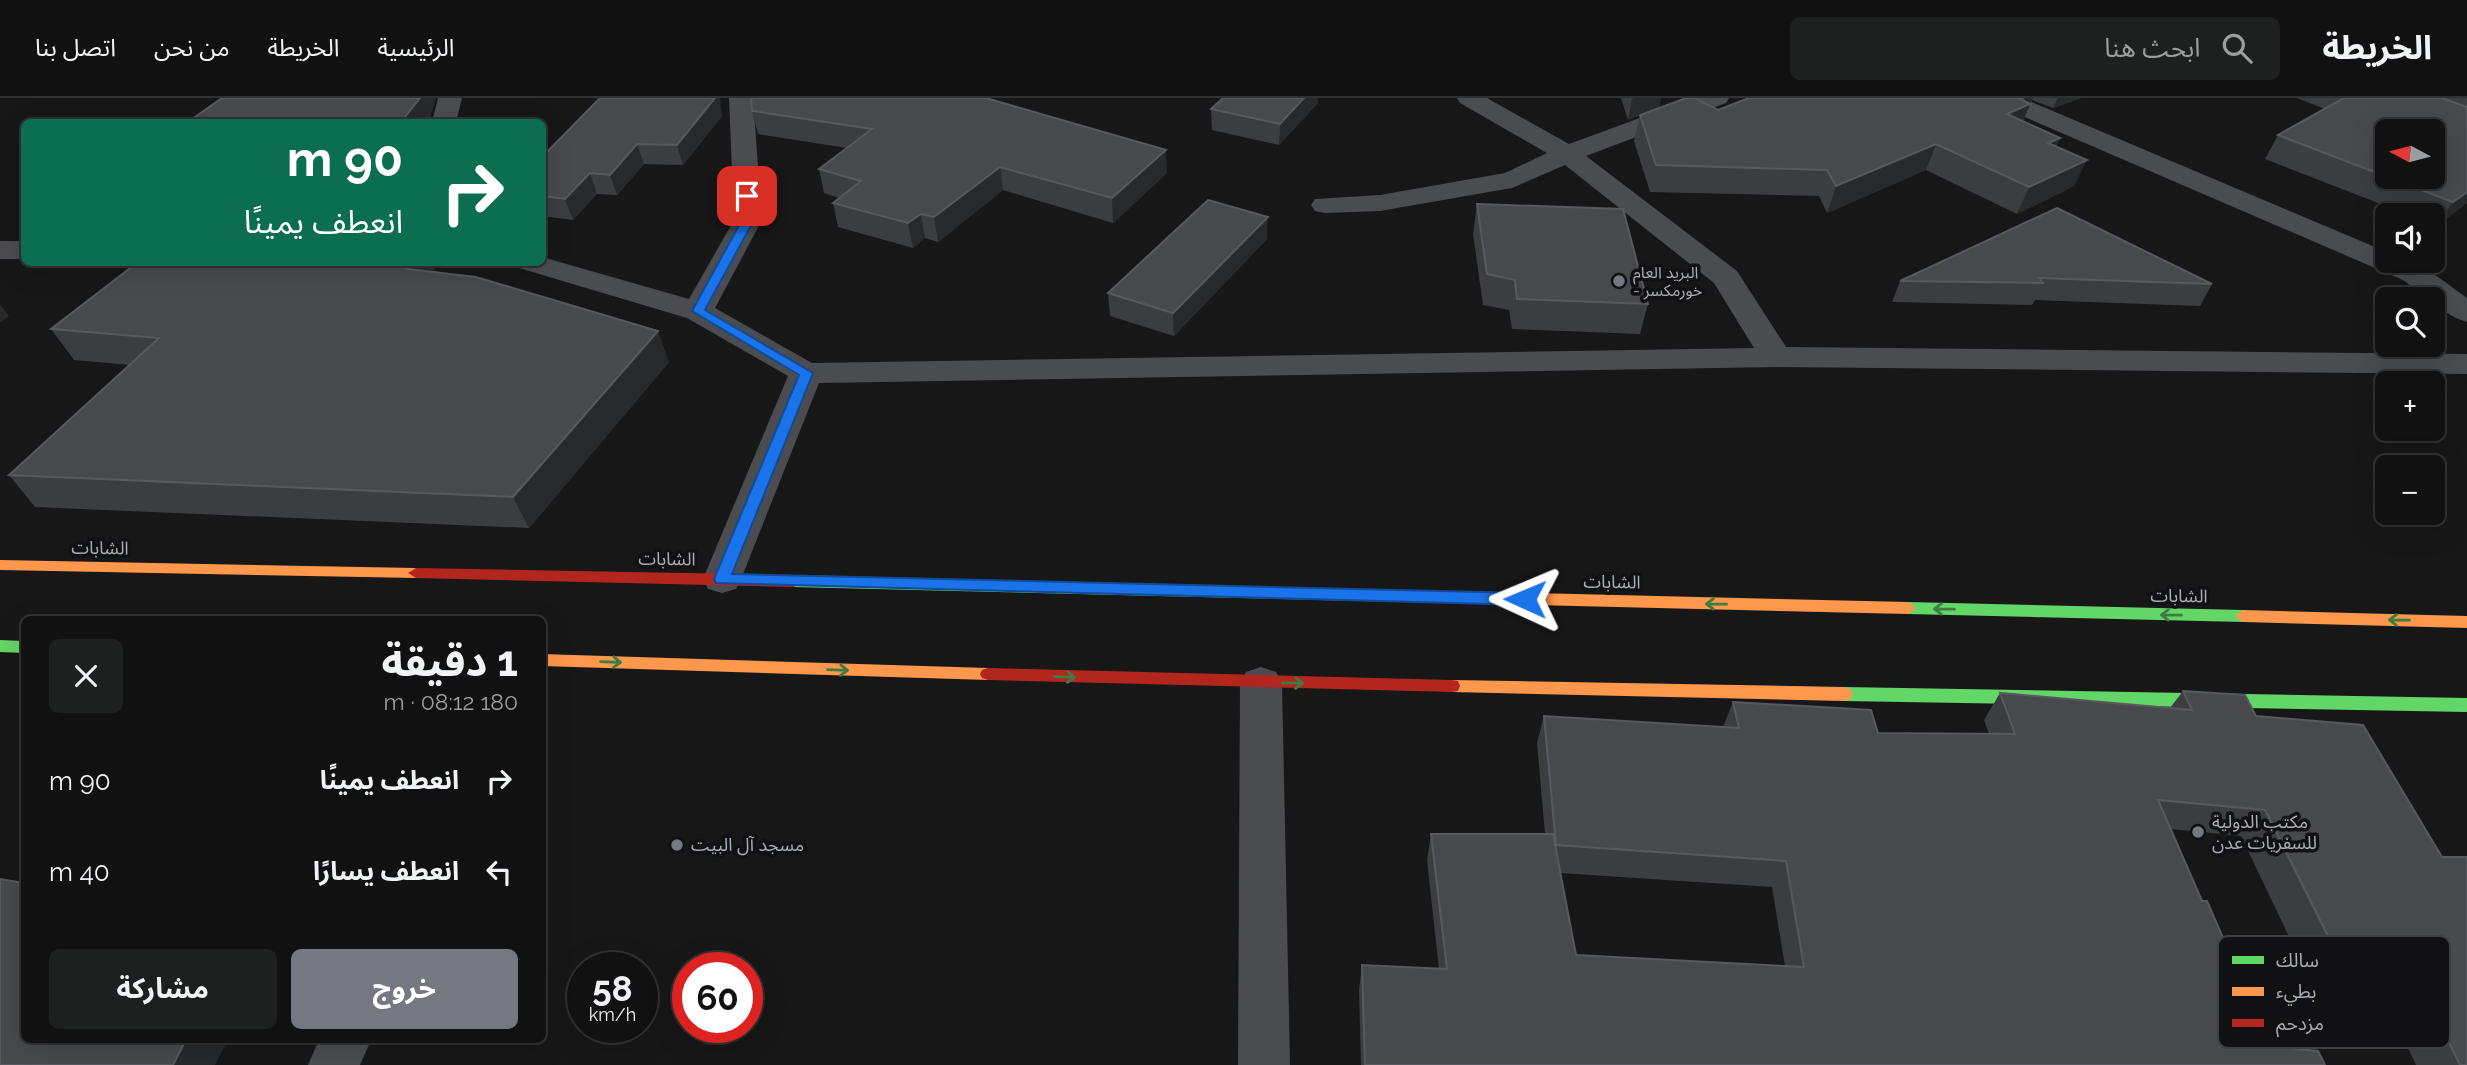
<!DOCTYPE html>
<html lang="ar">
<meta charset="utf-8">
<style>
body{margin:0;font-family:Raleway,"Noto Sans Arabic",sans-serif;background:#1e1f1f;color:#f1f3f6;direction:rtl;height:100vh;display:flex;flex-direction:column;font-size:26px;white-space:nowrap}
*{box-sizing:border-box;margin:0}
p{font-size:23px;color:#9c9d9f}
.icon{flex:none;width:38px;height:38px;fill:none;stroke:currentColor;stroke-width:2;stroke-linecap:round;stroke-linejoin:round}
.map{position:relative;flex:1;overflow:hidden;direction:ltr}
.details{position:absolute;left:21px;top:518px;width:525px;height:427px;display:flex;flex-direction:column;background:#111;border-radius:10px;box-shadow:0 7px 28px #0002,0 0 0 2px #303131;direction:rtl}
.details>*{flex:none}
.banner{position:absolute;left:21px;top:21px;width:525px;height:147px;border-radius:10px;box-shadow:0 7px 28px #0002,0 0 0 2px #303131;direction:rtl;background:#0b6e4f;color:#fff;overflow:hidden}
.needle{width:46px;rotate:277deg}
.buttons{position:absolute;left:2375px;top:21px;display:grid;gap:14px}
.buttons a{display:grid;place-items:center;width:70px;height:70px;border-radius:10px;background:#111;box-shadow:0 7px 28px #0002,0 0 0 2px #303131;font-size:35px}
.speed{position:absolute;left:567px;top:854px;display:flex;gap:14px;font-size:35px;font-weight:700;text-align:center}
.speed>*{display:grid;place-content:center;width:91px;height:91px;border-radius:50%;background:#111;box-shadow:0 7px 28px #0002,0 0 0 2px #303131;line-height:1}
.speed small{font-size:18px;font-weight:400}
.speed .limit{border:10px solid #d22;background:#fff;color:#111}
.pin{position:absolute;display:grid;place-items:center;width:60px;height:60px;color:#fff;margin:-30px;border-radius:14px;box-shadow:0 4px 10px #0006}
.me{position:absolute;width:77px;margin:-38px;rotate:271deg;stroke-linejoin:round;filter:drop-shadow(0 0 5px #0008)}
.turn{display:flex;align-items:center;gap:24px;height:147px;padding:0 28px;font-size:32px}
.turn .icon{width:91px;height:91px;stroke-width:2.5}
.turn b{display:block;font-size:49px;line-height:60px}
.round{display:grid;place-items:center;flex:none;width:74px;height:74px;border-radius:10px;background:#1e1f1f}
.summary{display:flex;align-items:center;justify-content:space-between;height:119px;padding:0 28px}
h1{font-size:42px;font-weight:700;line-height:52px}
.button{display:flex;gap:14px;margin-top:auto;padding:14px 28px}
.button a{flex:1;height:80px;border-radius:10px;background:#757880;color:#fff;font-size:28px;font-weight:700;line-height:80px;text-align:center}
.button a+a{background:#1e1f1f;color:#f1f3f6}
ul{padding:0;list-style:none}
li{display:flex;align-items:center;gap:21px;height:91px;padding:0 28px}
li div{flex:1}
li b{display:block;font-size:26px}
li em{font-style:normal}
header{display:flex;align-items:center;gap:42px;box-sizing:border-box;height:98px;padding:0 35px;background:#111;border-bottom:2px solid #303131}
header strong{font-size:33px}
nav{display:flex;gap:38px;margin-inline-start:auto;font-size:24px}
.search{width:490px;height:63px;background:#1e1f1f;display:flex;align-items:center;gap:18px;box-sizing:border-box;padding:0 24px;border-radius:10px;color:#9c9d9f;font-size:26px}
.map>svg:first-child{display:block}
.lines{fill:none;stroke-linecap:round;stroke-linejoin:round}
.street{fill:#4b4c50;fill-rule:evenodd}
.fast{fill:#63d668;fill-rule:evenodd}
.slow{fill:#ff974d;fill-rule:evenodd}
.jam{fill:#b3261e;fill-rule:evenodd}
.wall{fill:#3c3d40;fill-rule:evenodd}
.shaded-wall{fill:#28292a}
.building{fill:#48494d;stroke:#57595e;stroke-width:2;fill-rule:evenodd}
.oneway{stroke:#3e7d42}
.route{fill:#1a73e8;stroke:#114b97;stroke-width:2}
.poi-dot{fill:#757880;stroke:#111113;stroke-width:2.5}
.labels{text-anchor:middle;stroke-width:7;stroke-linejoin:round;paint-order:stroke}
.far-poi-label{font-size:16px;fill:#a8adb8;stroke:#111113;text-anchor:start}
.street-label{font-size:18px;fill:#a8adb8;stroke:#111113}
.poi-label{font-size:18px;fill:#a8adb8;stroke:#111113;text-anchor:start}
.key{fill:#111113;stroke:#3e4045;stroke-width:2}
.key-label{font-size:19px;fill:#a8adb8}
</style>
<header>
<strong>الخريطة</strong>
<div class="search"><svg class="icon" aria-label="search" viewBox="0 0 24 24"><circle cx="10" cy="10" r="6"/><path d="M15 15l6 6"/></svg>ابحث هنا</div>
<nav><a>الرئيسية</a><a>الخريطة</a><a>من نحن</a><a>اتصل بنا</a></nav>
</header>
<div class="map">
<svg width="2467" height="967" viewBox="0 0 2467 967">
<rect width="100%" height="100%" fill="#171717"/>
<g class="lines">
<!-- street -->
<g class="street">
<polygon points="438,0 462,0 456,24 432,24"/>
<polygon points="729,0 753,0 762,122 715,210 812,265 1754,250 1714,185 1565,67 1512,90 1380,113 1325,115 1315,113 1311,107 1315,101 1380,97 1505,75 1547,55 1460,5 1457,0 1487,0 1569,46 1694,0 1729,0 1726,5 1586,58 1737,173 1786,249 2467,256 2467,276 1776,269 819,285 741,481 736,491 722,495 708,491 703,481 788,278 687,220 519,170 515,164 542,164 542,159 689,201 734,122"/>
<path d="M1989,0H2022L2387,154V163C2424,163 2438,180 2467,200V224C2447,219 2421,195 2403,182L1992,5Z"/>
<rect x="0" y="143" width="24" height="18"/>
<polygon points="1261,569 1276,574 1282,585 1290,967 1238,967 1240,585 1246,574"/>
<polygon points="319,942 371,942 360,967 308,967"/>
</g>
<!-- fast -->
<g class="fast">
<polygon points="794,477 1321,490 1329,496 1321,502 794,489 786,483"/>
<polygon points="1908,504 2243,512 2251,518 2243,524 1908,516 1900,510"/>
<polygon points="0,542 24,543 24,555 0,554"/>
<polygon points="1844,589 2467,600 2467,614 1844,603 1838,601 1835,596 1838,591"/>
</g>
<!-- slow -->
<g class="slow">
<polygon points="0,462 416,470 424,475 416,480 0,472"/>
<polygon points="1321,490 1908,504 1916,510 1908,516 1321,502 1313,496"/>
<polygon points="2243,512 2467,518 2467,530 2243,524 2235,518"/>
<polygon points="542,556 988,570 994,572 996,576 994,580 988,582 542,568"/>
<polygon points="1452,582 1844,589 1850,591 1853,596 1850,601 1844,603 1452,594 1446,593 1444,588 1446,583"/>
</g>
<!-- jam -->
<g class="jam">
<polygon points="416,470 794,477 802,483 794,489 416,480 408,475"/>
<polygon points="988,570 1452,582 1458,583 1460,588 1458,593 1452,594 988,582 982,580 980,576 982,572"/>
</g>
</g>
<!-- wall -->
<g class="wall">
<polygon points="1621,0 1661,0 1659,10 1718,12 1749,0 2081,0 2053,10 2032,2 2023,23 2060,40 2056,49 2074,88 2017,116 1926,72 1827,115 1819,98 1650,94 1634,43 1640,17 1628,22"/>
<polygon points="2297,0 2467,0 2467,105 2436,128 2432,127 2432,117 2409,117 2265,61 2278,37 2325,11"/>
<polygon points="1318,5 1279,47 1212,32 1211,11"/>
<polygon points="752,13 1167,75 1113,125 1003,92 938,144 925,140 913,150 838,129 833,105 839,100 824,95 819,71 847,50 758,36"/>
<polygon points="722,18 683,67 644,66 617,97 597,96 573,122 542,118 542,59"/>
<polygon points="1477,106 1648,206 1640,236 1512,231 1509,212 1483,207 1473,136"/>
<polygon points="2057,110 2212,186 2200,208 2035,202 2032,207 1892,204 1900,183"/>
<polygon points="1267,141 1174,238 1110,218 1108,195"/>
<polygon points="431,164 436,174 669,264 529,430 35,409 9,377 130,267 74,262 51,231"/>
<path d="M2183,593L2256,618L2363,627L2467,967H2416L2386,903L2316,895L2241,738L2171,731L2202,803L2270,948L2325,967H1361L1359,892L1362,867L1439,871L1427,762L1431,736H1545L1537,645L1544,618L1723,629L1733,604L1878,635L1989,636L1984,622L2000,595L2170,610ZM1560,775L1772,789L1785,868L1576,857Z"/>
</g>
<!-- shaded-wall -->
<g class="shaded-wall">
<polygon points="419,0 436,0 430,20 432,24 401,24"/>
<polygon points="715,0 720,0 722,18 683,67 677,47"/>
<polygon points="1304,0 1318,0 1318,5 1279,47 1280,26"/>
<polygon points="1634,0 1661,0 1659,10 1628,22 1632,1"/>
<polygon points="2024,0 2033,0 2019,31 2007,16 2020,1"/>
<polygon points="2058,0 2081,0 2053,10"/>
<polygon points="2060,40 2049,66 2048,45"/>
<polygon points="637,46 644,66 617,97 610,77"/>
<polygon points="1936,46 1926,72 1827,115 1836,88"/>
<polygon points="1166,52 1167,75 1113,125 1112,100"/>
<polygon points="2087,62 2074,88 2017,116 2029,89"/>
<polygon points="1000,69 1003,92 938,144 934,119"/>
<polygon points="590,75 597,96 573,122 565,101"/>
<polygon points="2467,94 2467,105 2436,128 2453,104"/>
<polygon points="921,116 925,140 913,150 908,125"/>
<polygon points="1268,119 1267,141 1174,238 1173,215"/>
<polygon points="414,164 431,164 440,183 408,171"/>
<polygon points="0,206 9,218 0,225"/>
<polygon points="658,233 669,264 529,430 513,399"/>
<polygon points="186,942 228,942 215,967 173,967"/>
</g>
<!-- building -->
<g class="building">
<polygon points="222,0 420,0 401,24 188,24"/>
<polygon points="600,0 715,0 677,47 637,46 610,77 590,75 565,101 542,98 542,59"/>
<polygon points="751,0 986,0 1166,52 1112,100 1000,69 934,119 921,116 908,125 833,105 861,83 819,71 872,31 752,13"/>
<polygon points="1223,0 1304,0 1280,26 1211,11"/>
<polygon points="1686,0 1695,0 1718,12 1749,0 2024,0 2020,1 2030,6 2007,16 2060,40 2048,45 2087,62 2029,89 1936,46 1836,88 1827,72 1656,67 1640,17"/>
<path d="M2344,0H2442L2467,9V94L2453,104L2278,37ZM2387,33H2432V79H2387Z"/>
<polygon points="1208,102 1268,119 1173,215 1108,195"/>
<polygon points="1477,106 1623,111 1648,206 1517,201 1515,182 1487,176"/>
<polygon points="2057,110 2212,186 2039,180 2043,185 1900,183"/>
<polygon points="138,164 414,164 408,171 476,179 658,233 513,399 9,377 159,240 51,231"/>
<polygon points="2183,593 2245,597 2256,618 2363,627 2442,759 2467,759 2467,967 2460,967 2416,878 2344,870 2265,712 2158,702 2202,803 2207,803 2270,948 2318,953 2325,967 1365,967 1362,867 1447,871 1431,736 1553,736 1576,857 1804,869 1786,763 1556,747 1544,618 1739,630 1733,604 1871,612 1878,635 2015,636 2000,595 2192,612"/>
<polygon points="0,781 24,785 24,942 186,942 173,967 0,967"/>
</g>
<!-- one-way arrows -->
<defs><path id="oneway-shaft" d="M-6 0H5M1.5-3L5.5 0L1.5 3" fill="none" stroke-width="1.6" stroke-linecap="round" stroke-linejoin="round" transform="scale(1.75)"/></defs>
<g class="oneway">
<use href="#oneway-shaft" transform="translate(1716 506) rotate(-179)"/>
<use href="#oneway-shaft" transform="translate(1944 511) rotate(-179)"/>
<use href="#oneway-shaft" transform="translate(2171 517) rotate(-179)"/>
<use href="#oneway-shaft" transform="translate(2399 522) rotate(-179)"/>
<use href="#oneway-shaft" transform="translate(611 564) rotate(2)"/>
<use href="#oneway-shaft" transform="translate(838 572) rotate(2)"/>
<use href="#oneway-shaft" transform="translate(1065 579) rotate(2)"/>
<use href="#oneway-shaft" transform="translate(1293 585) rotate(1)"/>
</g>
<!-- route -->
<polygon class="route" points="747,94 752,98 754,122 705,212 813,275 732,476 1525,495 1533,501 1525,507 716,485 714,481 799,277 692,213 742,122 741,98"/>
<!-- markers -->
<g class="poi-dot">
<circle cx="1619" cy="183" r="7"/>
<circle cx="2198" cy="734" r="7"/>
<circle cx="677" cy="747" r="7"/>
</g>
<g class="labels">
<!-- far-poi labels -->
<g class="far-poi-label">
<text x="1633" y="180">البريد العام<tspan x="1633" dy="18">- خورمكسر</tspan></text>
</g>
<!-- street labels -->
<g class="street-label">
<text transform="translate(100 450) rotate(1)" y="6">الشابات</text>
<text transform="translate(667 461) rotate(1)" y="6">الشابات</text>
<text transform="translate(1612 484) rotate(1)" y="6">الشابات</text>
<text transform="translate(2179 498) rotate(1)" y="6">الشابات</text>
</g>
<!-- poi labels -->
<g class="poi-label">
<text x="2212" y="730">مكتب الدولية<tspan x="2212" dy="21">للسفريات عدن</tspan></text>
<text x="691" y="753">مسجد آل البيت</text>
</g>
</g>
<!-- legend -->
<rect x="2218" y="838" width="232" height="112" rx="10" class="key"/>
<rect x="2232" y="858" width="32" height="8" fill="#63d668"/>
<rect x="2232" y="889" width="32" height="9" fill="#ff974d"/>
<rect x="2232" y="921" width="32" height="8" fill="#b3261e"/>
<g class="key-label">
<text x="2276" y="869">سالك</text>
<text x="2276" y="900">بطيء</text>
<text x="2276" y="932">مزدحم</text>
</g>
</svg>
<div class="buttons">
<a><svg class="needle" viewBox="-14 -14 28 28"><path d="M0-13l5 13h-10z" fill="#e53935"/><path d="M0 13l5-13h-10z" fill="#9c9d9f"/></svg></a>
<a><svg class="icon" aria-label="sound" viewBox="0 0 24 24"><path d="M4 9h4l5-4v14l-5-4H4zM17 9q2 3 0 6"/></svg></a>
<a><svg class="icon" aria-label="search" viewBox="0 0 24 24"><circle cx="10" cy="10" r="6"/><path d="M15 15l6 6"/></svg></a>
<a>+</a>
<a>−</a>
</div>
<div class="speed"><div>58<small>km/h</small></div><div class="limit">60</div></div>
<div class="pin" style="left:747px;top:98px;background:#d93025"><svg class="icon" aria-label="arrive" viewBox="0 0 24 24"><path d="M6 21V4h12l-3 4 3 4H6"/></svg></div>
<svg class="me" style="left:1525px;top:501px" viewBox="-20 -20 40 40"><path d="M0-17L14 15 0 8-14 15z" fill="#1a73e8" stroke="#fff" stroke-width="4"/></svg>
<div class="banner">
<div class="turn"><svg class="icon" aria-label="right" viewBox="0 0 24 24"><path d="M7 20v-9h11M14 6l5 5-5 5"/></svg><div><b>90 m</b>انعطف يمينًا</div></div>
</div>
<section class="details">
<div class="summary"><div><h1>1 دقيقة</h1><p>180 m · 08:12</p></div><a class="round"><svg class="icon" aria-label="close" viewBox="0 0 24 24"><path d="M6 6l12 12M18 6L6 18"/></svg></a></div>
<ul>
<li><svg class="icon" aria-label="right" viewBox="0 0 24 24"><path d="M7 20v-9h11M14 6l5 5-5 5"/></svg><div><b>انعطف يمينًا</b></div><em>90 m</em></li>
<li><svg class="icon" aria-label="left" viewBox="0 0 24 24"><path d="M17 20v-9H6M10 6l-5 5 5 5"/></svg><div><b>انعطف يسارًا</b></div><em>40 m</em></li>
</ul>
<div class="button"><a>خروج</a><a>مشاركة</a></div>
</section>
</div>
